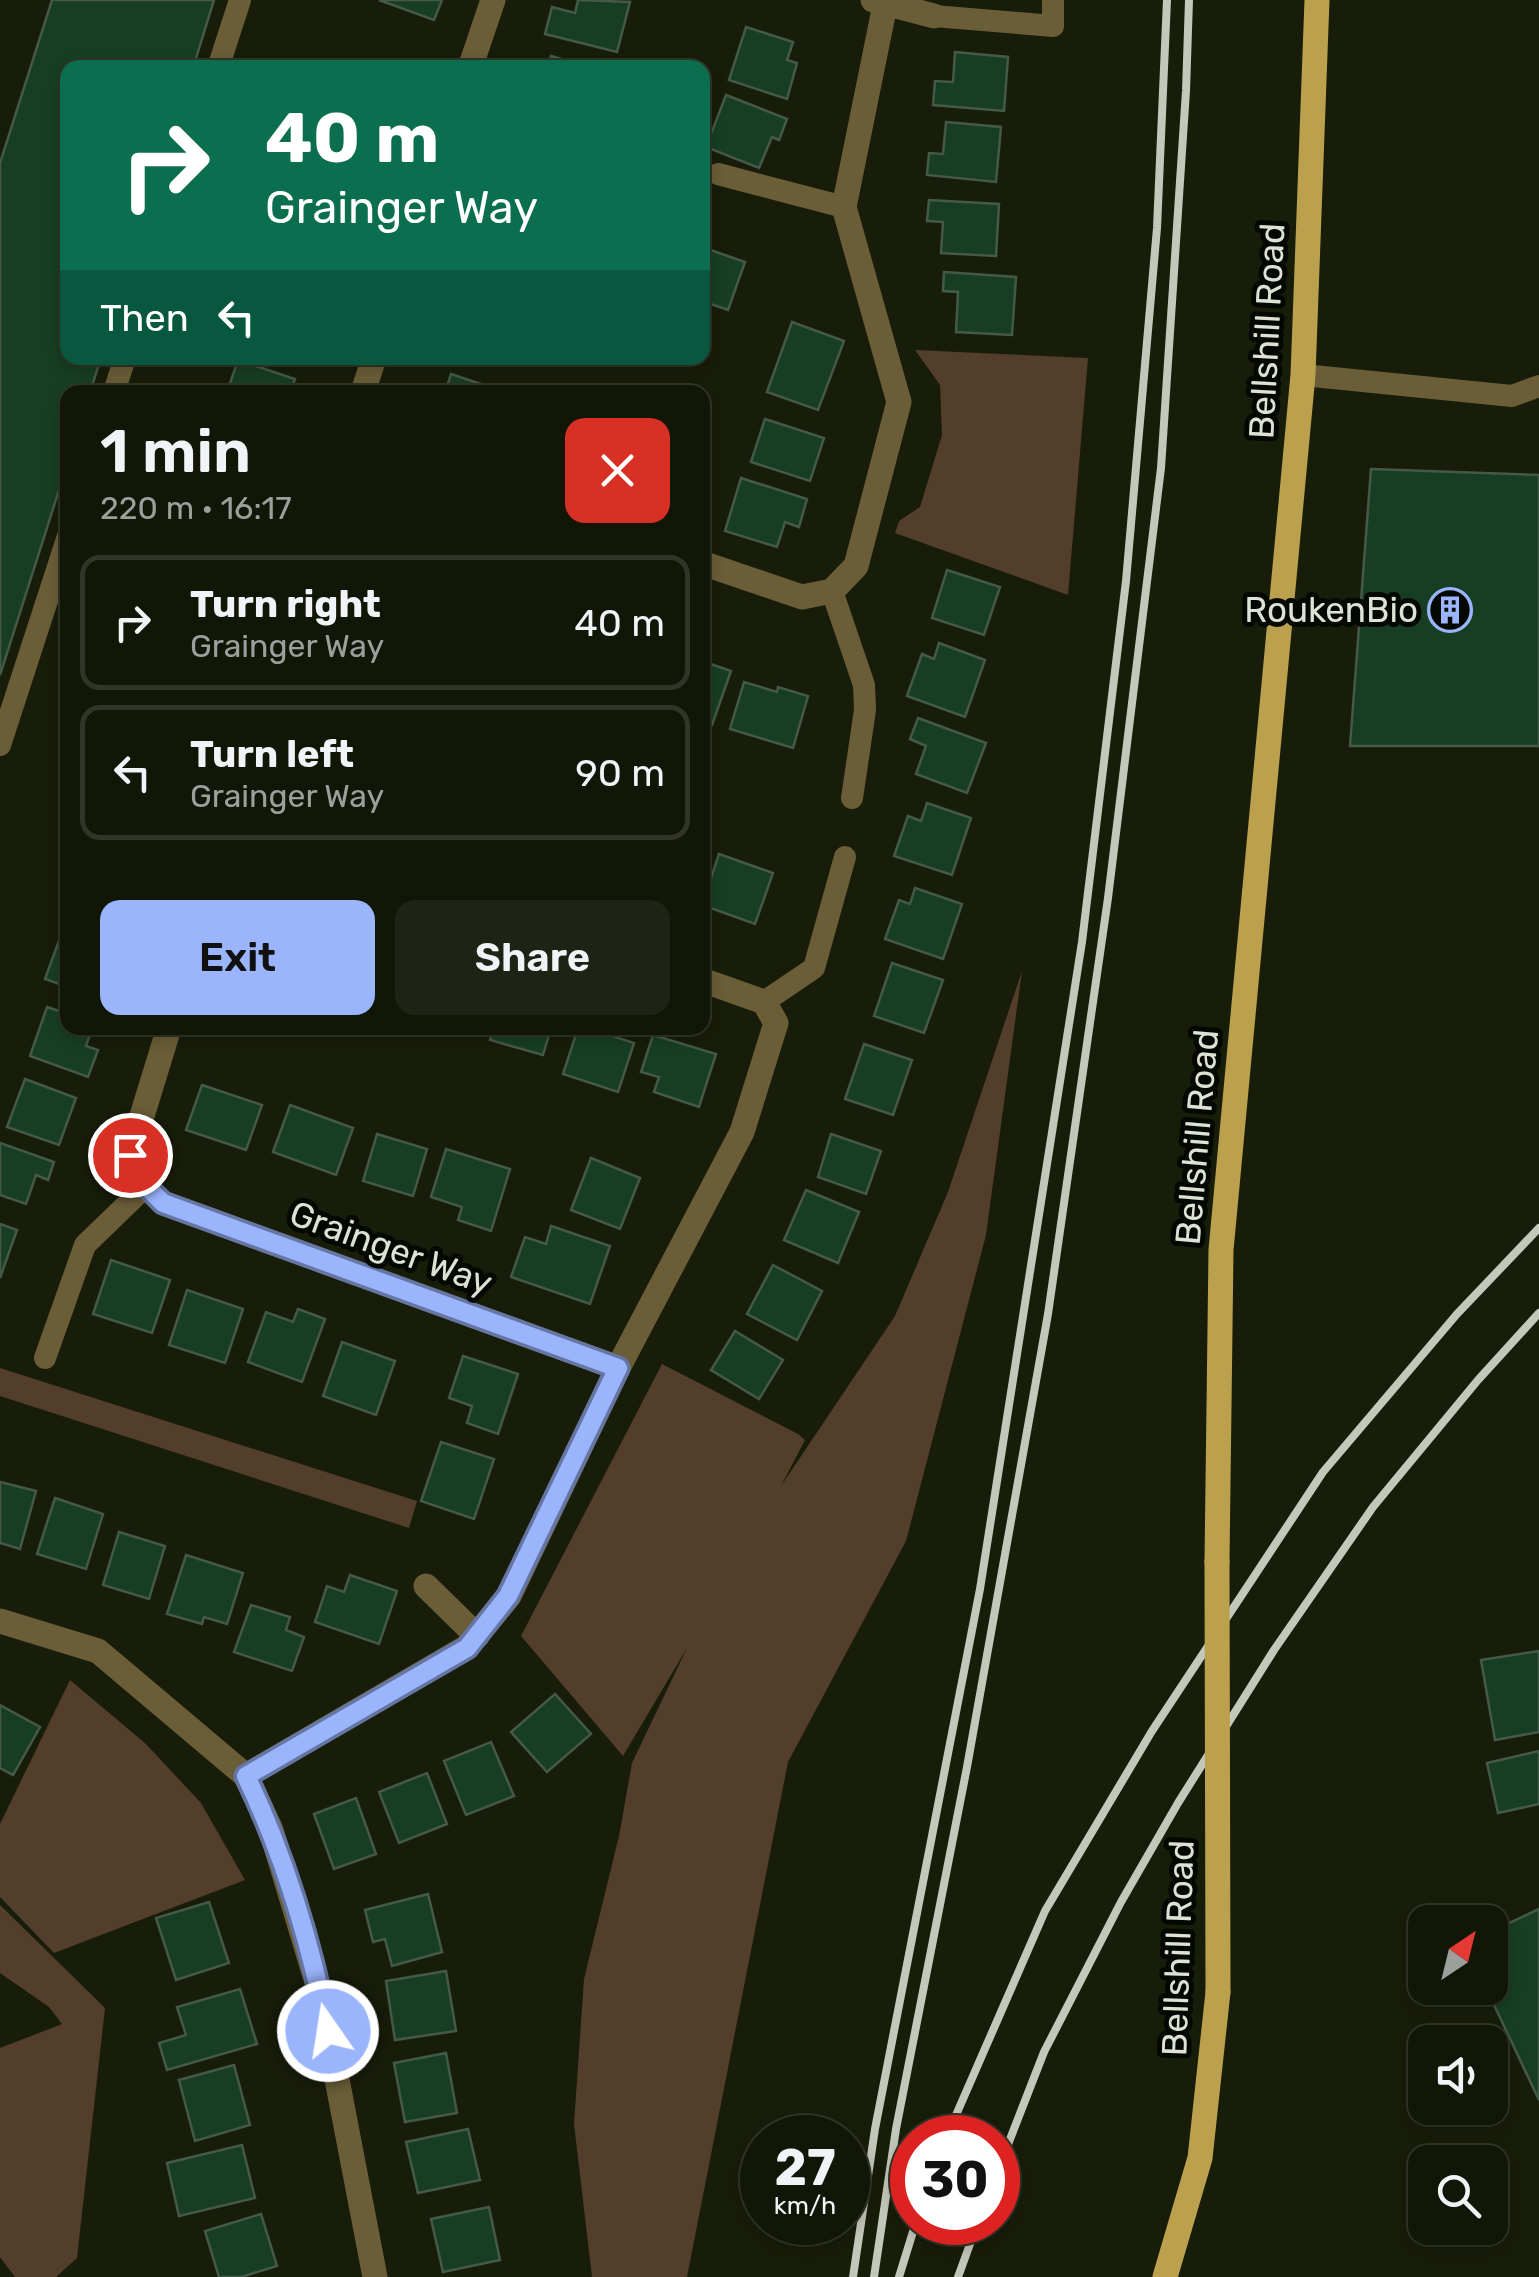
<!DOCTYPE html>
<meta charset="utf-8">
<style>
body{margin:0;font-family:Rubik,sans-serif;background:#1f2315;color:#f1f3f6;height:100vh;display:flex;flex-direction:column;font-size:38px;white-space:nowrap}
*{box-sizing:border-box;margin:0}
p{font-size:32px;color:#9c9f9b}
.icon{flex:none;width:55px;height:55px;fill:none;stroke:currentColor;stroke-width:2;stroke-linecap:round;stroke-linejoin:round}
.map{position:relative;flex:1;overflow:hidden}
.side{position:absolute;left:60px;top:385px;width:650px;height:650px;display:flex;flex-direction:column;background:#121607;border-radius:20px;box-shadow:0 5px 15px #0003,0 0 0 2px #313528}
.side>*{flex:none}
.top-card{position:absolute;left:60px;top:60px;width:650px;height:305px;border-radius:20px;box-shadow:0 5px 15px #0003,0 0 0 2px #313528;background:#0b6e4f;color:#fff;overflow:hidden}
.needle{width:65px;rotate:35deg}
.fabs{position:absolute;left:1408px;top:1905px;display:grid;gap:20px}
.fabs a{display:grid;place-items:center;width:100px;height:100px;border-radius:20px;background:#121607;box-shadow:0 5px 15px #0003,0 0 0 2px #313528;font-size:50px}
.speed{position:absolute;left:740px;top:2115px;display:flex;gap:20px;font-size:50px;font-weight:700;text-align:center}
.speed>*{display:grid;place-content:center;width:130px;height:130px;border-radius:50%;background:#121607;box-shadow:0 5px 15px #0003,0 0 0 2px #313528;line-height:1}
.speed small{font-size:25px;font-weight:400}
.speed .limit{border:15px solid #d22;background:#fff;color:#111}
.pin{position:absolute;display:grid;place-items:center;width:85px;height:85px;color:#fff;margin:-42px;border:5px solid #fff;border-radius:50%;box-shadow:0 2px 10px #0007}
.me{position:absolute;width:110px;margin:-55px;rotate:347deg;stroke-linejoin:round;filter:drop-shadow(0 0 8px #0008)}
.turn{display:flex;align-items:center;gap:35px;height:210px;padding:0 40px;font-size:45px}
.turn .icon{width:130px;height:130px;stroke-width:2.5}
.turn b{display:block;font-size:70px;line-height:85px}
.then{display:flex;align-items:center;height:95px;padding:0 40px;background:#0003;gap:20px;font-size:38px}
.round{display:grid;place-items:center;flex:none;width:105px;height:105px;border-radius:20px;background:#1f2315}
.head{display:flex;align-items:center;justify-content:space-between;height:170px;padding:0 40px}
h1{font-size:60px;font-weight:600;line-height:75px}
.button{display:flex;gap:20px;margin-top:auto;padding:20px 40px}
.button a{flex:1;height:115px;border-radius:20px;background:#9bb5fd;color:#111;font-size:40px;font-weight:600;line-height:115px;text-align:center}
.button a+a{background:#1f2315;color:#f1f3f6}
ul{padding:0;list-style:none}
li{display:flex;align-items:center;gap:30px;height:135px;margin:0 20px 15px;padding:0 20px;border:5px solid #313528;border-radius:20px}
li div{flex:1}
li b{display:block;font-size:38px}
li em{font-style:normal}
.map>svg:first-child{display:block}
.green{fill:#533d2b}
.building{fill:#173e22;stroke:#455949;stroke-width:2.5}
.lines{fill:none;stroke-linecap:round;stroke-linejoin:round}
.lane{stroke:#6a5d38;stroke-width:22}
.street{stroke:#6a5d38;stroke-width:25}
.primary{stroke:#bba04d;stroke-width:25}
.rail{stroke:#c4c8ba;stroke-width:8}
.primary-bridge{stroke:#bba04d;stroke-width:25}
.route-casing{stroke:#6576a4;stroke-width:25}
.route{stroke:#9bb5fd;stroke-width:18}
.labels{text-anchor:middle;stroke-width:10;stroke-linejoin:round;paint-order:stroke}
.street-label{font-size:35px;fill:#dee2d5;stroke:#050702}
.poi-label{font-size:35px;fill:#dee2d5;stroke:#050702;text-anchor:end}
</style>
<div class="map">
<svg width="1539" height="2277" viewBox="0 0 1539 2277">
<rect width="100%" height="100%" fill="#181d09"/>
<!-- green -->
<g class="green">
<polygon points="915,350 1088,358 1068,595 895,533 899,521 920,507 942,435 940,385"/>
<polygon points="1022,971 986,1235 906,1541 788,1762 687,2277 592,2277 574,2124 584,1979 619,1836 632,1763 687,1648 623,1756 521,1636 662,1364 798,1434 805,1440 781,1486 895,1316 948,1192"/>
<polygon points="0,1368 417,1501 409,1528 0,1396"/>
<polygon points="70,1680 146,1744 201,1803 245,1880 54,1953 0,1897 0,1824"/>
<polygon points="0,1905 105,2008 77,2258 56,2277 15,2277 0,2257 0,2048 62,2024 49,2007 0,1973"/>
</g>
<!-- building -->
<g class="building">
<polygon points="52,0 214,0 193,68 68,68 68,358 101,358 90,392 68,392 68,462 0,675 0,163"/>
<polygon points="379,0 442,0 434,20"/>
<polygon points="578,0 630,2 617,52 545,34 552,7 575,13"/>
<polygon points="746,27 793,42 787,60 797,63 787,99 729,80"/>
<polygon points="955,52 1008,57 1004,111 933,105 935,81 953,82"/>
<polygon points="551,56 592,68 548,68"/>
<polygon points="726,95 787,119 779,140 772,137 759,168 706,147"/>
<polygon points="946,122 1001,127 996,182 927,175 929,153 943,154"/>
<polygon points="929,200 999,204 996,256 941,253 943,222 927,221"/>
<polygon points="702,247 745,262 728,310 702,301"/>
<polygon points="944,272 1016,277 1012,335 956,332 958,292 943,291"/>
<polygon points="792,322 844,341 818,410 767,392"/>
<polygon points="238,360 295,379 290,392 227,392"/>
<polygon points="451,374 496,389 495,392 434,392 436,386 446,390"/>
<polygon points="765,419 824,438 810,481 751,462"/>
<polygon points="1371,469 1539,475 1539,746 1350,746"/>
<polygon points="741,478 807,499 799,527 785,522 777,547 725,531"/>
<polygon points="947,570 1000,587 984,635 932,618"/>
<polygon points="939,643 985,660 965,717 907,696 922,654 934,659"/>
<polygon points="702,661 731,671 712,725 702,721"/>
<polygon points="744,682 777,692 778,687 808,696 793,748 730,729"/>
<polygon points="918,718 986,743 967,793 916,774 926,746 910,739"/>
<polygon points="927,803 971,818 952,875 894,856 908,816 921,821"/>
<polygon points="719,854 773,873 755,924 702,905"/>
<polygon points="915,888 962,904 943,959 885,939 899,900 910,904"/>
<polygon points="68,916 68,987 45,979"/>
<polygon points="892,963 943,980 924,1033 874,1016"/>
<polygon points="47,1007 68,1014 68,1028 92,1028 86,1046 98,1050 88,1077 30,1056"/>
<polygon points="494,1028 551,1028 543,1055 490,1040"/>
<polygon points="578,1028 588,1028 634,1043 618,1092 563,1074"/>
<polygon points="653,1035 716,1054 699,1107 654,1092 659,1077 641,1072"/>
<polygon points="864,1044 912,1060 893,1115 845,1099"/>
<polygon points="25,1079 76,1098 59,1145 7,1127"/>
<polygon points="202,1085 262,1105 246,1150 186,1130"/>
<polygon points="290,1105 353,1128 336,1175 273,1152"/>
<polygon points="377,1134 427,1149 413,1196 363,1181"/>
<polygon points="831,1134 881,1151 866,1194 818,1177"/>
<polygon points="0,1143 54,1162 48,1180 36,1175 26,1204 0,1195"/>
<polygon points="446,1149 510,1169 491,1231 458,1220 462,1207 431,1197"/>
<polygon points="591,1158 640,1178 620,1229 571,1210"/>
<polygon points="806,1190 859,1212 838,1263 784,1240"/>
<polygon points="0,1224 17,1230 0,1278"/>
<polygon points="551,1226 610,1246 590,1304 511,1277 525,1237 546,1244"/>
<polygon points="111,1260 170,1280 152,1333 93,1314"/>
<polygon points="773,1265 822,1291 797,1340 747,1314"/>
<polygon points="187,1290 243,1309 225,1363 169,1345"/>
<polygon points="298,1309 325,1319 302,1382 248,1362 266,1312 293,1322"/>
<polygon points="735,1331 783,1360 759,1399 711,1370"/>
<polygon points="342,1342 395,1361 376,1415 323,1396"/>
<polygon points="463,1356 518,1374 498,1434 467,1423 472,1406 449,1398"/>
<polygon points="441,1442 494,1459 474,1519 421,1501"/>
<polygon points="0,1482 36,1491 20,1549 0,1543"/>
<polygon points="55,1498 103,1514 86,1569 37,1554"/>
<polygon points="119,1532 165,1546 149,1599 103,1585"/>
<polygon points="186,1555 243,1573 227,1624 204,1617 202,1624 167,1614"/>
<polygon points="350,1575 397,1591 379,1644 315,1622 327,1586 344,1592"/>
<polygon points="251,1605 290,1617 286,1630 304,1637 292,1671 234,1652"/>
<polygon points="1539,1651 1539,1732 1495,1740 1481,1660"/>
<polygon points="555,1694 591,1734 547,1772 511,1732"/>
<polygon points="0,1705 40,1727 13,1775 0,1768"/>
<polygon points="491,1742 514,1796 466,1815 444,1761"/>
<polygon points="1539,1751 1539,1804 1498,1813 1487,1763"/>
<polygon points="427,1773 447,1824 399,1843 379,1792"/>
<polygon points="356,1798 376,1854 334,1869 314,1814"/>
<polygon points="428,1894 442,1952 392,1966 385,1939 373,1942 365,1910"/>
<polygon points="209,1902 229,1963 176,1980 156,1918"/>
<polygon points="1539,1909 1539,2100 1486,1988 1490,1988 1490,1932"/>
<polygon points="446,1971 456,2031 395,2040 386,1981"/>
<polygon points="240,1989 257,2044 167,2070 159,2043 186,2035 177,2007"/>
<polygon points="446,2053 457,2113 405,2122 394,2063"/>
<polygon points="234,2065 250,2125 195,2141 179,2080"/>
<polygon points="468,2129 480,2180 418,2193 406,2142"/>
<polygon points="242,2145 255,2198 179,2216 167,2163"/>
<polygon points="489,2207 500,2260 443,2272 431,2219"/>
<polygon points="261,2214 277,2266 241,2277 219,2277 205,2231"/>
</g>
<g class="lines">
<!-- lane -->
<g class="lane">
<polyline points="934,16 1053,26 1053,0"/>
<polyline points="218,68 240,0"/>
<polyline points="718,174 844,207"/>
<polyline points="1303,375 1512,396 1539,386"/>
<polyline points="114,392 125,358"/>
<polyline points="832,591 864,685 865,710 852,798"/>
<polyline points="0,745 68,536"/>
<polyline points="764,1002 814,968 845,857"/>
<polyline points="45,1358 85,1245 146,1186"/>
</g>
<!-- street -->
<g class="street">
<polyline points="873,0 934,16"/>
<polyline points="470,68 493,0"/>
<polyline points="363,392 374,358"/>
<polyline points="702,563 802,597 832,591 856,566 899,402 844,207 885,5"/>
<polyline points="169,1028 130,1155 146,1186 163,1203 618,1368"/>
<polyline points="426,1586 477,1636"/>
<polyline points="0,1621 98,1651 246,1776 271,1830 321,1996 375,2277"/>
<polyline points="246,1776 467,1647 509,1596 618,1368 742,1132 776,1023 764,1002 702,980"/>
</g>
<!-- primary -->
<g class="primary">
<polyline points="1217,1562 1221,1250 1303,375 1317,0"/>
<polyline points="1165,2277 1200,2158 1218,1992"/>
</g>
<!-- rail -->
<g class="rail">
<polyline points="946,2138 1045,1911 1152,1731 1323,1472 1457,1314 1539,1228"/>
<polyline points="998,2170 1044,2052 1121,1902 1178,1803 1274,1650 1373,1507 1478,1380 1539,1313"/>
<polyline points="853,2277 875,2129 980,1589 1082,942 1126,581 1157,228 1167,0"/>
<polyline points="874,2277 896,2129 967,1767 1048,1314 1108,898 1161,468 1186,91 1189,0"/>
<polyline points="899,2277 916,2222"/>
<polyline points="958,2277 978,2222"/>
</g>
<!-- primary-bridge -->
<polyline class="primary-bridge" points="1217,1562 1218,1992"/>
</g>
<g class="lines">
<!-- route casing -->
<g class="route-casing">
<path id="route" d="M130,1155L146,1186L163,1203L618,1368L508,1596L467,1648L246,1776C284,1855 311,1945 328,2031"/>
</g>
<!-- route -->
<use href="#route" class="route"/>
</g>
<!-- icons -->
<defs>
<g id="building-ring" transform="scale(2.25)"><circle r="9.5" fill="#050702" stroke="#9bb5fd" stroke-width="1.5"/><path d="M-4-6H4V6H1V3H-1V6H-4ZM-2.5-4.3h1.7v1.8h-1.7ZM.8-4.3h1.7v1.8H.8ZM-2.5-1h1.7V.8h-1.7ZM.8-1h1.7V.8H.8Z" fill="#9bb5fd"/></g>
</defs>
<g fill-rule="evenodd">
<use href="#building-ring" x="1450" y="610"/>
</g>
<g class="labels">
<!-- street labels -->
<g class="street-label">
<text transform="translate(1267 331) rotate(-87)" y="12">Bellshill Road</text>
<text transform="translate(1197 1137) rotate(-85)" y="12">Bellshill Road</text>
<text transform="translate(391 1248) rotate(20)" y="12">Grainger Way</text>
<text transform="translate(1178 1948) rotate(-88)" y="12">Bellshill Road</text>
</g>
<!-- poi labels -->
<g class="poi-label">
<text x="1418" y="622">RoukenBio</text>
</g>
</g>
</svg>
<div class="fabs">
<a><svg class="needle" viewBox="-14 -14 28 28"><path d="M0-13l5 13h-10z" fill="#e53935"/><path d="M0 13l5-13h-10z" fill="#9c9f9b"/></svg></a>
<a><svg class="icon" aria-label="sound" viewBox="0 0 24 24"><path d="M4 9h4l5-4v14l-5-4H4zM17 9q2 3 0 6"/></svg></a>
<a><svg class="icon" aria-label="search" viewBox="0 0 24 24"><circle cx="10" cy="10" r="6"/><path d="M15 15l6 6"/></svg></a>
</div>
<div class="speed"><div>27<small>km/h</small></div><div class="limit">30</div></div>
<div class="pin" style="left:130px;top:1155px;background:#d93025"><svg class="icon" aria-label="arrive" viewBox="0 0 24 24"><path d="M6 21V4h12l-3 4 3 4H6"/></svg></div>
<svg class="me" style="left:328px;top:2031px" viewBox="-20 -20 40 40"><circle r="17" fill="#9bb5fd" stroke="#fff" stroke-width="3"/><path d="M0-11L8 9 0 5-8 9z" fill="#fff"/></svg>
<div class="top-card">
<div class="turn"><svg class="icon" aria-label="right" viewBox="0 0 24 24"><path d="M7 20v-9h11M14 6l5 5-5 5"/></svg><div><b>40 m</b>Grainger Way</div></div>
<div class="then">Then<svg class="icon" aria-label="left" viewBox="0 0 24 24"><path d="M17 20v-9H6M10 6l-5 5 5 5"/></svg></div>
</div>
<section class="side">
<div class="head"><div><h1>1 min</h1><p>220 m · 16:17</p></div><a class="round" style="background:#d93025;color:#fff"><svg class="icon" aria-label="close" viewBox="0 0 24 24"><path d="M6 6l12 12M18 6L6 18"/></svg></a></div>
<ul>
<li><svg class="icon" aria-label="right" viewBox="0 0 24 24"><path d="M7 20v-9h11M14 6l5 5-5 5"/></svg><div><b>Turn right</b><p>Grainger Way</p></div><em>40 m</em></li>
<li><svg class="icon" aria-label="left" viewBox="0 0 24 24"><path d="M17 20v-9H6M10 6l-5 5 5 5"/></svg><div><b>Turn left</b><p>Grainger Way</p></div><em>90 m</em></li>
</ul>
<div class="button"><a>Exit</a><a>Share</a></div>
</section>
</div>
